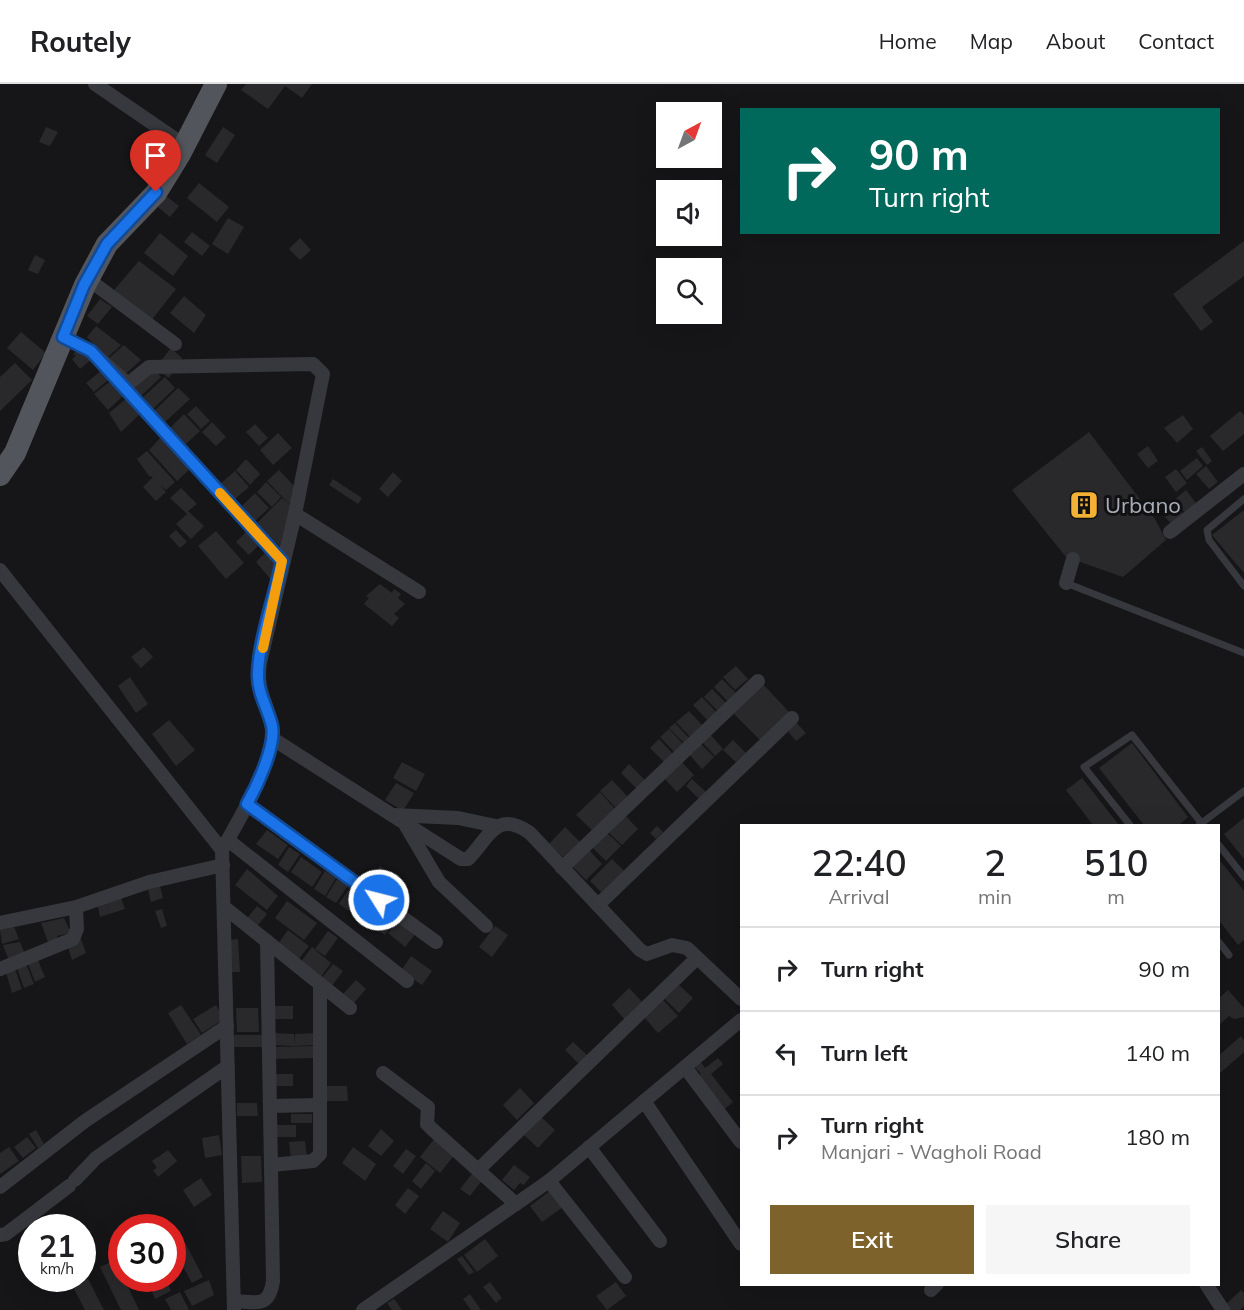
<!DOCTYPE html>
<style>
body{margin:0;font-family:Mulish,sans-serif;background:#f6f6f6;color:#202124;height:100vh;display:flex;flex-direction:column;font-size:22px;white-space:nowrap}
*{box-sizing:border-box;margin:0}
p{font-size:20px;color:#757577}
.icon{flex:none;width:33px;height:33px;fill:none;stroke:currentColor;stroke-width:2;stroke-linecap:round;stroke-linejoin:round}
.map{position:relative;flex:1;overflow:hidden}
.details{position:absolute;left:740px;top:740px;width:480px;height:462px;display:flex;flex-direction:column;background:#fff;border-radius:0px;box-shadow:0 6px 24px #0002}
.details>*{flex:none}
.hud{position:absolute;left:740px;top:24px;width:480px;height:126px;border-radius:0px;box-shadow:0 6px 24px #0002;background:#00695c;color:#fff;overflow:hidden}
.needle{width:39px;rotate:41deg}
.fabs{position:absolute;left:656px;top:18px;display:grid;gap:12px}
.fabs a{display:grid;place-items:center;width:66px;height:66px;border-radius:0px;background:#fff;box-shadow:0 6px 24px #0002;font-size:30px}
.speed{position:absolute;left:18px;top:1130px;display:flex;gap:12px;font-size:30px;font-weight:700;text-align:center}
.speed>*{display:grid;place-content:center;width:78px;height:78px;border-radius:50%;background:#fff;box-shadow:0 6px 24px #0002;line-height:1}
.speed small{font-size:15px;font-weight:400}
.speed .limit{border:9px solid #d22;background:#fff;color:#111}
.pin{position:absolute;display:grid;place-items:center;width:51px;height:51px;color:#fff;margin:-62px -26px;border-radius:50% 50% 50% 0;rotate:-45deg;box-shadow:0 0 6px #0007}
.pin .icon{rotate:45deg}
.me{position:absolute;width:66px;margin:-33px;rotate:306deg;stroke-linejoin:round;filter:drop-shadow(0 0 4px #0008)}
.turn{display:flex;align-items:center;gap:21px;height:126px;padding:0 30px;font-size:27px}
.turn .icon{width:78px;height:78px;stroke-width:2.5}
.turn b{display:block;font-size:42px;line-height:51px}
.eta{display:flex;justify-content:space-evenly;align-items:center;height:102px;text-align:center}
.eta b{font-size:36px;font-weight:600;line-height:42px}
.primary-button{display:flex;gap:12px;margin-top:auto;padding:12px 30px}
.primary-button a{flex:1;height:69px;border-radius:0px;background:#7e622b;color:#fff;font-size:24px;font-weight:600;line-height:69px;text-align:center}
.primary-button a+a{background:#f6f6f6;color:#202124}
ul{padding:0;list-style:none}
li{display:flex;align-items:center;gap:18px;height:84px;padding:0 30px;border-top:2px solid #e0e0e0}
li div{flex:1}
li b{display:block;font-size:22px}
li em{font-style:normal}
header{display:flex;align-items:center;gap:36px;box-sizing:border-box;height:84px;padding:0 30px;background:#fff;border-bottom:2px solid #e0e0e0}
header strong{font-size:28px}
nav{display:flex;gap:33px;margin-inline-start:auto;font-size:21px}
.map>svg:first-child{display:block}
.building{fill:#29292c}
.lines{fill:none;stroke-linecap:round;stroke-linejoin:round}
.lane{stroke:#37383d;stroke-width:7}
.street{stroke:#37383d;stroke-width:14}
.primary{stroke:#53555c;stroke-width:22}
.route-casing{stroke:#114b97;stroke-width:15}
.route{stroke:#1a73e8;stroke-width:10}
.slow{stroke:#f59e0b;stroke-width:10}
.labels{text-anchor:middle;stroke-width:6;stroke-linejoin:round;paint-order:stroke}
.poi-label{font-size:22px;fill:#a8adb8;stroke:#111113;text-anchor:start}
</style>
<header>
<strong>Routely</strong>
<nav><a>Home</a><a>Map</a><a>About</a><a>Contact</a></nav>
</header>
<div class="map">
<svg width="1244" height="1226" viewBox="0 0 1244 1226">
<rect width="100%" height="100%" fill="#161618"/>
<!-- building -->
<g class="building">
<polygon points="246,0 312,0 302,14 285,2 268,25 241,6"/>
<polygon points="46,43 58,48 50,62 39,58"/>
<polygon points="223,43 235,51 217,79 205,71"/>
<polygon points="199,99 229,123 217,138 187,114"/>
<polygon points="166,112 179,122 170,133 158,123"/>
<polygon points="228,134 244,143 228,170 212,160"/>
<polygon points="192,148 210,162 202,172 184,158"/>
<polygon points="160,149 188,172 173,192 144,169"/>
<polygon points="300,154 311,166 300,176 289,165"/>
<polygon points="1244,157 1244,192 1202,223 1213,238 1201,247 1173,210"/>
<polygon points="35,171 45,176 38,190 28,186"/>
<polygon points="139,177 176,205 150,238 114,206"/>
<polygon points="184,212 206,231 194,249 170,229"/>
<polygon points="100,215 112,223 98,240 87,232"/>
<polygon points="96,242 121,261 107,274 87,253"/>
<polygon points="21,248 46,269 33,286 7,264"/>
<polygon points="124,261 141,276 122,293 108,275"/>
<polygon points="81,263 91,276 80,285 72,275 76,272 73,270"/>
<polygon points="171,264 182,274 169,294 155,284"/>
<polygon points="15,279 32,296 0,327 0,293"/>
<polygon points="154,285 161,293 141,312 134,304"/>
<polygon points="102,286 109,295 94,308 86,299"/>
<polygon points="165,293 175,304 153,325 142,314"/>
<polygon points="112,296 124,311 108,326 94,310"/>
<polygon points="178,304 190,315 165,338 154,327"/>
<polygon points="127,314 140,330 121,348 109,329"/>
<polygon points="196,322 210,337 201,345 187,330"/>
<polygon points="1240,327 1244,331 1244,350 1223,367 1210,352"/>
<polygon points="184,330 200,347 186,360 170,344"/>
<polygon points="1183,331 1193,345 1177,359 1164,344"/>
<polygon points="212,338 226,353 216,362 202,348"/>
<polygon points="255,340 268,354 259,362 246,348"/>
<polygon points="1089,348 1155,435 1166,456 1123,493 1066,473 1012,406"/>
<polygon points="278,349 292,364 273,381 260,366"/>
<polygon points="162,352 191,384 177,397 149,366"/>
<polygon points="1148,362 1158,377 1148,384 1137,370"/>
<polygon points="1202,363 1212,377 1207,381 1196,367"/>
<polygon points="147,367 175,398 166,406 160,401 166,408 156,417 143,403 153,393 149,392 137,375"/>
<polygon points="1197,374 1203,382 1187,396 1180,387"/>
<polygon points="246,375 260,390 250,401 236,386"/>
<polygon points="1206,382 1218,398 1209,405 1196,390"/>
<polygon points="1176,385 1187,399 1176,408 1165,393"/>
<polygon points="279,386 296,404 291,412 294,415 289,420 267,397"/>
<polygon points="235,387 249,403 235,415 221,399"/>
<polygon points="393,388 402,397 388,413 379,405"/>
<polygon points="333,395 362,414 358,420 329,401"/>
<polygon points="266,398 281,413 272,423 257,408"/>
<polygon points="181,404 197,420 188,427 204,442 191,455 176,440 187,430 170,414"/>
<polygon points="1186,406 1196,419 1185,429 1174,416"/>
<polygon points="255,409 269,424 255,437 242,422"/>
<polygon points="282,414 294,424 281,464 257,439"/>
<polygon points="1174,418 1184,431 1172,441 1161,428"/>
<polygon points="1244,426 1244,489 1212,451"/>
<polygon points="176,446 187,458 180,464 169,452"/>
<polygon points="216,447 244,479 226,495 198,462"/>
<polygon points="247,447 260,460 249,471 236,458"/>
<polygon points="266,468 278,480 273,498 256,478"/>
<polygon points="380,500 392,509 394,505 401,510 398,514 405,520 394,530 399,534 392,542 364,520 369,514 366,512"/>
<polygon points="144,563 153,573 141,584 131,573"/>
<polygon points="736,582 748,595 735,606 723,593"/>
<polygon points="130,593 148,620 136,629 118,602"/>
<polygon points="722,595 738,611 729,619 714,603"/>
<polygon points="762,599 790,629 761,657 731,627"/>
<polygon points="712,605 728,621 720,629 704,613"/>
<polygon points="702,613 718,630 709,638 693,621"/>
<polygon points="689,627 704,643 692,655 676,638"/>
<polygon points="169,636 195,666 176,682 152,650"/>
<polygon points="794,636 806,649 796,657 785,644"/>
<polygon points="675,639 690,655 685,660 669,644"/>
<polygon points="669,645 685,662 676,670 660,653"/>
<polygon points="709,649 723,665 715,672 701,657"/>
<polygon points="659,655 675,672 666,680 650,664"/>
<polygon points="733,656 746,669 736,678 723,666"/>
<polygon points="699,658 714,673 702,685 688,669"/>
<polygon points="1132,659 1188,733 1179,741 1144,741 1099,684"/>
<polygon points="680,676 694,691 677,708 662,692"/>
<polygon points="402,678 425,690 416,707 393,694"/>
<polygon points="629,680 645,696 637,705 621,689"/>
<polygon points="1082,694 1119,741 1093,741 1066,706"/>
<polygon points="692,695 707,709 700,716 686,702"/>
<polygon points="612,696 628,713 616,724 600,707"/>
<polygon points="396,699 414,709 403,727 385,716"/>
<polygon points="600,708 615,725 592,746 576,731"/>
<polygon points="624,730 638,745 622,761 606,746"/>
<polygon points="1244,734 1244,775 1224,750"/>
<polygon points="657,742 663,748 656,755 650,749"/>
<polygon points="565,743 580,758 563,773 549,760"/>
<polygon points="267,746 288,761 278,775 256,760"/>
<polygon points="605,747 621,762 606,777 590,761"/>
<polygon points="289,763 300,770 288,788 278,781"/>
<polygon points="588,765 602,780 586,796 572,782"/>
<polygon points="301,773 322,788 312,803 291,788"/>
<polygon points="1218,774 1244,807 1244,856 1238,861 1218,835"/>
<polygon points="612,775 624,787 601,808 590,797"/>
<polygon points="380,782 401,797 391,811 370,797"/>
<polygon points="247,785 278,812 267,826 235,801"/>
<polygon points="325,787 336,794 325,812 314,805"/>
<polygon points="337,795 348,802 336,819 326,813"/>
<polygon points="159,798 163,814 151,818 147,801"/>
<polygon points="350,803 361,810 349,827 339,820"/>
<polygon points="120,811 125,825 100,833 97,818"/>
<polygon points="363,812 384,827 374,842 353,827"/>
<polygon points="287,817 317,839 304,856 275,834"/>
<polygon points="257,822 267,830 254,846 244,838"/>
<polygon points="162,825 167,842 161,844 155,827"/>
<polygon points="386,827 396,834 385,851 374,844"/>
<polygon points="64,834 71,849 57,852 58,855 48,858 41,839"/>
<polygon points="399,835 416,849 405,863 388,849"/>
<polygon points="495,842 508,851 492,873 479,863"/>
<polygon points="14,843 19,855 2,860 0,846"/>
<polygon points="288,846 309,862 298,876 277,861"/>
<polygon points="328,847 338,854 325,872 315,865"/>
<polygon points="81,855 86,869 72,876 67,860"/>
<polygon points="238,855 240,888 231,888 229,856"/>
<polygon points="20,858 25,870 8,874 3,861"/>
<polygon points="312,863 331,879 320,894 300,879"/>
<polygon points="411,872 432,887 422,901 401,887"/>
<polygon points="37,874 45,893 35,898 27,877"/>
<polygon points="25,877 34,900 24,904 16,881"/>
<polygon points="333,880 343,887 331,903 321,895"/>
<polygon points="14,882 22,905 12,909 5,885"/>
<polygon points="356,896 366,905 354,919 343,910"/>
<polygon points="679,901 693,914 679,929 665,915"/>
<polygon points="629,904 643,919 626,937 612,921"/>
<polygon points="1228,906 1244,924 1244,933 1234,935 1229,932 1218,942 1218,915"/>
<polygon points="663,916 678,932 658,949 644,933"/>
<polygon points="181,921 201,951 187,960 168,929"/>
<polygon points="216,921 224,935 202,949 193,935"/>
<rect x="272" y="922" width="21" height="13"/>
<polygon points="236,924 258,924 259,948 237,948"/>
<polygon points="273,949 294,950 295,962 273,961"/>
<polygon points="315,949 315,961 295,962 295,950"/>
<rect x="230" y="951" width="32" height="12"/>
<polygon points="1241,952 1244,956 1244,968 1218,991 1218,972"/>
<polygon points="573,958 587,971 579,980 565,966"/>
<polygon points="315,962 316,974 272,975 272,963"/>
<polygon points="718,974 723,980 711,990 733,1018 722,1027 696,994 701,990 694,982 700,977 705,984"/>
<rect x="273" y="990" width="20" height="12"/>
<polygon points="324,1002 347,1002 348,1017 324,1017"/>
<polygon points="520,1004 534,1019 517,1036 503,1021"/>
<polygon points="237,1019 257,1019 258,1032 237,1032"/>
<rect x="291" y="1030" width="21" height="9"/>
<polygon points="540,1032 555,1046 538,1064 523,1050"/>
<rect x="274" y="1041" width="22" height="12"/>
<polygon points="381,1045 394,1057 381,1072 368,1062"/>
<polygon points="36,1046 44,1060 38,1064 29,1050"/>
<polygon points="219,1051 222,1071 205,1074 202,1054"/>
<polygon points="27,1053 36,1064 23,1074 14,1063"/>
<polygon points="435,1054 455,1070 440,1089 420,1073"/>
<polygon points="305,1057 307,1074 291,1076 289,1058"/>
<polygon points="9,1063 19,1077 0,1090 0,1069"/>
<polygon points="353,1063 376,1080 365,1097 342,1079"/>
<polygon points="406,1065 416,1072 403,1090 393,1082"/>
<polygon points="168,1066 177,1077 158,1093 153,1086 157,1084 152,1077"/>
<polygon points="241,1072 261,1072 262,1098 242,1099"/>
<polygon points="426,1079 435,1087 421,1105 412,1097"/>
<polygon points="514,1081 530,1093 524,1101 520,1099 514,1106 502,1096"/>
<polygon points="475,1086 484,1094 470,1112 460,1105"/>
<polygon points="201,1094 212,1111 194,1123 183,1106"/>
<polygon points="408,1104 419,1112 405,1130 395,1121"/>
<polygon points="551,1106 563,1123 542,1138 530,1122"/>
<polygon points="443,1127 460,1139 448,1158 430,1145"/>
<polygon points="180,1149 203,1193 192,1199 172,1162 172,1153"/>
<polygon points="485,1155 498,1172 477,1188 464,1171"/>
<polygon points="462,1172 474,1188 469,1191 457,1175"/>
<polygon points="115,1176 122,1194 124,1194 139,1226 121,1226 100,1183"/>
<polygon points="146,1194 165,1194 171,1207 155,1215"/>
<polygon points="88,1195 104,1226 85,1226 73,1203"/>
<polygon points="209,1196 214,1211 192,1222 184,1207"/>
<polygon points="490,1198 502,1214 496,1219 483,1203"/>
<polygon points="616,1198 626,1212 607,1226 596,1212"/>
<polygon points="1241,1206 1244,1209 1244,1222 1240,1226 1229,1226 1224,1222"/>
<polygon points="180,1208 189,1226 171,1226 165,1215"/>
<polygon points="470,1210 481,1226 471,1226 463,1215"/>
<polygon points="394,1215 402,1226 392,1226 387,1219"/>
</g>
<g class="lines">
<!-- lane -->
<g class="lane">
<polyline points="1244,415 1207,446 1209,456 1244,502"/>
<polyline points="1066,499 1244,569"/>
<polyline points="1130,741 1084,683 1132,651 1203,741"/>
<polyline points="1199,741 1244,707"/>
<polyline points="1218,760 1244,793"/>
<polyline points="1218,857 1229,871"/>
</g>
<!-- street -->
<g class="street">
<polyline points="95,0 184,61"/>
<polyline points="88,195 175,260"/>
<path d="M63,253L91,267L128,300L149,283L313,280L323,290L295,430L260,579C255,610 271,623 272,647C274,679 238,737 222,766"/>
<polyline points="118,297 282,477"/>
<polyline points="295,430 419,508"/>
<polyline points="1170,448 1244,390"/>
<polyline points="0,486 222,766 234,1226"/>
<polyline points="1066,499 1073,475"/>
<path d="M273,655L461,775H468C489,754 496,725 530,749L640,866L647,870L672,861L687,864L741,915"/>
<polyline points="247,720 436,858"/>
<polyline points="394,731 458,734 496,742"/>
<polyline points="406,742 439,798 486,842"/>
<polyline points="228,756 407,897"/>
<polyline points="562,784 758,597"/>
<polyline points="598,821 792,634"/>
<polyline points="224,823 350,924"/>
<polyline points="0,839 76,823 149,798 223,781"/>
<polyline points="0,885 73,855 77,845 76,823"/>
<polyline points="685,983 741,1058"/>
<polyline points="383,989 428,1023 427,1040 432,1045 516,1120"/>
<polyline points="644,1017 741,1160"/>
<polyline points="270,1022 319,1021"/>
<polyline points="589,1063 660,1157"/>
<polyline points="271,1081 313,1077 320,1070 320,900"/>
<polyline points="478,1086 697,874"/>
<polyline points="75,1096 96,1074 228,982"/>
<polyline points="549,1097 625,1193"/>
<polyline points="0,1103 85,1037 227,942"/>
<polyline points="0,1151 6,1150 69,1102"/>
<polyline points="1206,1200 1223,1226"/>
<polyline points="931,1206 937,1200"/>
<path d="M234,1217C257,1218 269,1224 273,1197L267,857"/>
<polyline points="363,1226 549,1097 741,936"/>
</g>
<!-- primary -->
<polyline class="primary" points="0,391 15,369 85,201 107,160 156,109 180,70 216,0"/>
</g>
<g class="lines">
<!-- route casing -->
<g class="route-casing">
<path id="route" d="M156,108L107,160L84,201L63,253L91,267L282,477C275,511 259,556 258,589C257,609 268,624 272,642C276,662 257,702 247,720L379,816"/>
</g>
<!-- route -->
<use href="#route" class="route"/>
<!-- slow -->
<polyline class="slow" points="220,409 282,477 263,564"/>
</g>
<!-- icons -->
<defs>
<g id="building-square" transform="scale(1.5)"><rect x="-9" y="-9" width="18" height="18" rx="4" fill="#f2b134" stroke="#111113"/><path d="M-4-6H4V6H1V3H-1V6H-4ZM-2.5-4.3h1.7v1.8h-1.7ZM.8-4.3h1.7v1.8H.8ZM-2.5-1h1.7V.8h-1.7ZM.8-1h1.7V.8H.8Z" fill="#111"/></g>
</defs>
<g fill-rule="evenodd">
<use href="#building-square" x="1084" y="421"/>
</g>
<g class="labels">
<!-- poi labels -->
<g class="poi-label">
<text x="1105" y="429">Urbano</text>
</g>
</g>
</svg>
<div class="fabs">
<a><svg class="needle" viewBox="-14 -14 28 28"><path d="M0-13l5 13h-10z" fill="#e53935"/><path d="M0 13l5-13h-10z" fill="#757577"/></svg></a>
<a><svg class="icon" aria-label="sound" viewBox="0 0 24 24"><path d="M4 9h4l5-4v14l-5-4H4zM17 9q2 3 0 6"/></svg></a>
<a><svg class="icon" aria-label="search" viewBox="0 0 24 24"><circle cx="10" cy="10" r="6"/><path d="M15 15l6 6"/></svg></a>
</div>
<div class="speed"><div>21<small>km/h</small></div><div class="limit">30</div></div>
<div class="pin" style="left:156px;top:108px;background:#d93025"><svg class="icon" aria-label="arrive" viewBox="0 0 24 24"><path d="M6 21V4h12l-3 4 3 4H6"/></svg></div>
<svg class="me" style="left:379px;top:816px" viewBox="-20 -20 40 40"><circle r="17" fill="#1a73e8" stroke="#fff" stroke-width="3"/><path d="M0-11L8 9 0 5-8 9z" fill="#fff"/></svg>
<div class="hud">
<div class="turn"><svg class="icon" aria-label="right" viewBox="0 0 24 24"><path d="M7 20v-9h11M14 6l5 5-5 5"/></svg><div><b>90 m</b>Turn right</div></div>
</div>
<section class="details">
<div class="eta">
<div><b>22:40</b><p>Arrival</p></div>
<div><b>2</b><p>min</p></div>
<div><b>510</b><p>m</p></div>
</div>
<ul>
<li><svg class="icon" aria-label="right" viewBox="0 0 24 24"><path d="M7 20v-9h11M14 6l5 5-5 5"/></svg><div><b>Turn right</b></div><em>90 m</em></li>
<li><svg class="icon" aria-label="left" viewBox="0 0 24 24"><path d="M17 20v-9H6M10 6l-5 5 5 5"/></svg><div><b>Turn left</b></div><em>140 m</em></li>
<li><svg class="icon" aria-label="right" viewBox="0 0 24 24"><path d="M7 20v-9h11M14 6l5 5-5 5"/></svg><div><b>Turn right</b><p>Manjari - Wagholi Road</p></div><em>180 m</em></li>
</ul>
<div class="primary-button"><a>Exit</a><a>Share</a></div>
</section>
</div>
